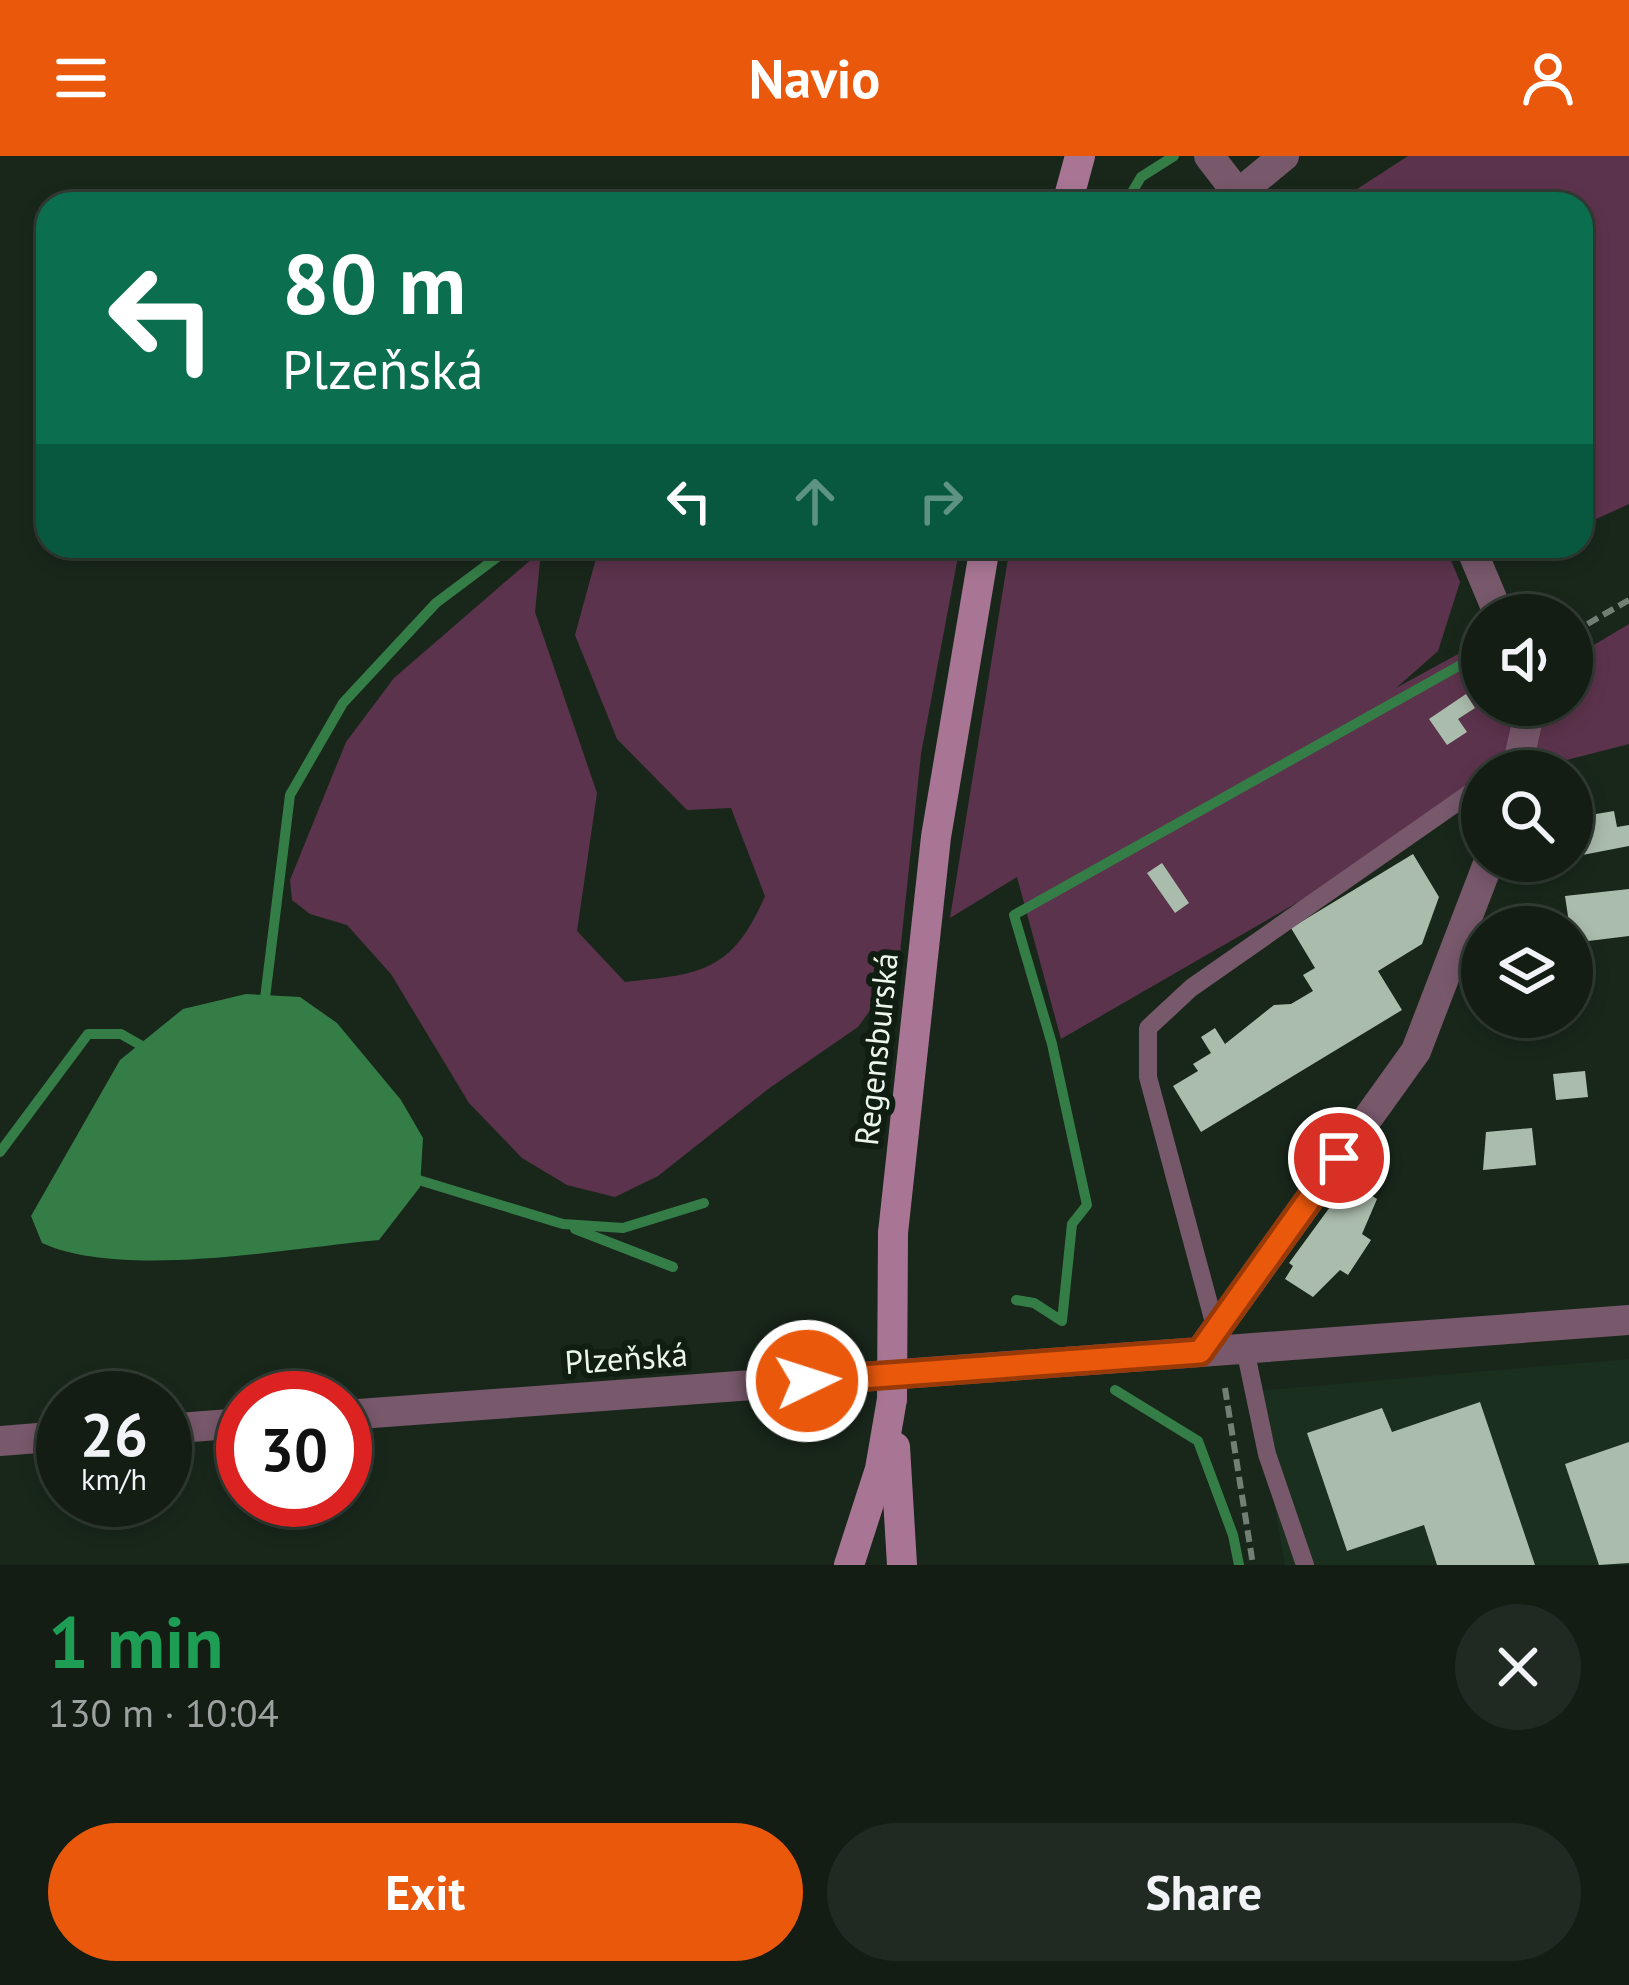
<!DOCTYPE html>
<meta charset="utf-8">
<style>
body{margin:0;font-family:"PT Sans",sans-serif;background:#202a22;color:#f1f3f6;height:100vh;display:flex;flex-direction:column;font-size:45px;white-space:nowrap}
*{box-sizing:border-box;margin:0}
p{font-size:39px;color:#9da2a0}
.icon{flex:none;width:66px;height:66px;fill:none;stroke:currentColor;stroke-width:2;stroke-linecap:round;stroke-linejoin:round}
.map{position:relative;height:1409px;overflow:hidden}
.drawer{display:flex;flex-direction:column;background:#131d14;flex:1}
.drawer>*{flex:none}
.guide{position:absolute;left:36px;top:36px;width:1557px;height:366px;border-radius:36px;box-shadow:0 6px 18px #0003,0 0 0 3px #323b34;background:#0b6e4f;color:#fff;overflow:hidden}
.controls{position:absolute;left:1461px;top:438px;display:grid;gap:24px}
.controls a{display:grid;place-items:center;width:132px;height:132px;border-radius:50%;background:#131d14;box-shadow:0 6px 18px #0003,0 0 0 3px #323b34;font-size:60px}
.speed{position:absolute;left:36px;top:1215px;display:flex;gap:24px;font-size:60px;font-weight:700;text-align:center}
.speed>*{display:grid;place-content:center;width:156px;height:156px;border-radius:50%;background:#131d14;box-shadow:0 6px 18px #0003,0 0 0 3px #323b34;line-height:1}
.speed small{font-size:30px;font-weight:400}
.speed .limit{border:18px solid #d22;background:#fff;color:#111}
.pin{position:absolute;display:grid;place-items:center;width:102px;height:102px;color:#fff;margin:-51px;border:6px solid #fff;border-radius:50%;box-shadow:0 3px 12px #0007}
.me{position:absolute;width:132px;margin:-66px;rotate:86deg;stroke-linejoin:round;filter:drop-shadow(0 0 9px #0008)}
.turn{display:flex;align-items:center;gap:42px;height:252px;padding:0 48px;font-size:54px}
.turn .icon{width:156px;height:156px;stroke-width:2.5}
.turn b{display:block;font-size:84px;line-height:102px}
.lanes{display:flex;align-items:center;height:114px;padding:0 48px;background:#0003;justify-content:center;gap:60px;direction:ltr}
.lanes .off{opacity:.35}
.round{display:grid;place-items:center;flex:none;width:126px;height:126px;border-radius:63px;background:#202a22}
.head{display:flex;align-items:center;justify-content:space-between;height:204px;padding:0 48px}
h1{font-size:72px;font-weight:700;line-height:90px;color:#1e9e55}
.button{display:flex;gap:24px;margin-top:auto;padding:24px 48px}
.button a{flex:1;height:138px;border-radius:72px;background:#ea580c;color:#fff;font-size:48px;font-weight:700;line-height:138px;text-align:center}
.button a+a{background:#202a22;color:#f1f3f6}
header{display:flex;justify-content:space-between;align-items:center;height:156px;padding:0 48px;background:#ea580c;color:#fff;font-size:54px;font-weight:700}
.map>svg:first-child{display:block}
.built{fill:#1b2f1e}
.green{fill:#5c334c}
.water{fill:#357d47}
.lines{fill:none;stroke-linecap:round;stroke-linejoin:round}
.stream{stroke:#357d47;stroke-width:10}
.building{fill:#aabcac}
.path{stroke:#727f74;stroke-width:6;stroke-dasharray:12 6;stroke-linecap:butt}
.lane{stroke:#78586b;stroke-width:18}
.street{stroke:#78586b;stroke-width:30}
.secondary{stroke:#a87694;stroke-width:30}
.secondary-bridge{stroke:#a87694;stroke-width:30}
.route-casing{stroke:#983908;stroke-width:30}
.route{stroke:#ea580c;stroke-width:21}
.labels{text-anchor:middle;stroke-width:12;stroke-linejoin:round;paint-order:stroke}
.street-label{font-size:33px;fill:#ebf5ec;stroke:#101e12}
</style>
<header><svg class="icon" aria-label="menu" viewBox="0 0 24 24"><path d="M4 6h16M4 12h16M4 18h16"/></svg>Navio<svg class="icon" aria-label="person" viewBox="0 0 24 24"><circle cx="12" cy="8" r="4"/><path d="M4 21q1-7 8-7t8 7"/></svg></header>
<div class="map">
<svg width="1629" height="1409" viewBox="0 0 1629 1409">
<rect width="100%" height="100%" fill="#19271b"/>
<!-- built -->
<polygon class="built" points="1629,1203 1629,1409 1285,1409 1254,1235"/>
<!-- green -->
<g class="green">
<polygon points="1408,0 1629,0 1629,348 1581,370 1581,48 1334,48"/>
<path d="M606,390H960L921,598L898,816L858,871L768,933L658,1020L615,1041L567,1029L522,1002L469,947L391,818L347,769L310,758L292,744L290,724L346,586L394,522L541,395L535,456L597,637L577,775L625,826C702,818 732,816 765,740L731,652L687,654L617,583L575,479L598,395Z"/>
<polygon points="1010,390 1445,390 1460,426 1438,495 1396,532 1482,485 1482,549 1572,549 1572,502 1629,468 1629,588 1524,615 1482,615 1482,640 1061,883 1017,721 950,762"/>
</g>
<!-- water -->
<path class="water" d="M246,838L300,841L337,867L401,944L423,982L420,1031L379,1084C288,1092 123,1124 42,1087L31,1060L120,904L183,853Z"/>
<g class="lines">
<!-- stream -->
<g class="stream">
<polyline points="1125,48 1141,21 1174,0"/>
<polyline points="264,850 290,639 343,547 436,447 512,390"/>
<polyline points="0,996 88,878 121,878 149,894"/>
<polyline points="412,1022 563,1068 623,1072 704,1047"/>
<polyline points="575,1073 673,1111"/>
<polyline points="1016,1144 1034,1147 1062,1165 1072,1068 1087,1049 1052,888 1014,759 1482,497"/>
<polyline points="1115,1234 1198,1285 1233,1379 1239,1409"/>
</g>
</g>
<!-- building -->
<g class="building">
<polygon points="1466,538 1475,552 1458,563 1467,576 1447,589 1429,563"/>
<polygon points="1614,655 1617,671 1629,669 1629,690 1572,701 1572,662"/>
<polygon points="1413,698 1439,741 1422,788 1378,815 1402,854 1201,976 1173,930 1198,915 1193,908 1211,897 1201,881 1215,872 1225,888 1274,849 1291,848 1313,835 1303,819 1315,812 1291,772"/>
<polygon points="1162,707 1189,747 1175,757 1147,717"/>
<polygon points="1629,733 1629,780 1572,787 1565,740"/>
<polygon points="1585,915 1588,941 1556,944 1553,918"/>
<polygon points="1532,972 1536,1009 1483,1014 1486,976"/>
<polygon points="1349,1025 1377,1043 1362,1078 1371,1084 1348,1119 1340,1114 1313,1141 1285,1123 1293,1110 1289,1107"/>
<polygon points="1480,1246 1535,1409 1437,1409 1424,1369 1347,1395 1307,1277 1382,1252 1392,1276"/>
<polygon points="1629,1286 1629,1407 1599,1409 1565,1308"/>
</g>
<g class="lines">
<!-- path -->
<g class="path">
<polyline points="1572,477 1629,444"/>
<polyline points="1225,1232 1253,1409"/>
</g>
<!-- lane -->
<g class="lane">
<polyline points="1216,1174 1148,921 1148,872 1191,832 1476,633"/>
<polyline points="1245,1193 1267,1298 1305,1409"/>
</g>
<!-- street -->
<g class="street">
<polyline points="1209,0 1246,48"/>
<polyline points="1238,38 1284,0"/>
<polyline points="1470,390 1499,459"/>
<polyline points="1516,615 1528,563 1524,549"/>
<polyline points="1200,1196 1629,1164"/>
<polyline points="345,1259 1200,1196 1416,895 1489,705"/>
<polyline points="165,1273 243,1267"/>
<polyline points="0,1285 63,1280"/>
</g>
<!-- secondary -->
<g class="secondary">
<polyline points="1067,48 1080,0"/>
<polyline points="893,1077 936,681 985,390"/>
<polyline points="895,1291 902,1409"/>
<polyline points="849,1409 880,1313 892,1243"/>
</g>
<!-- secondary-bridge -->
<polyline class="secondary-bridge" points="892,1243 893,1077"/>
</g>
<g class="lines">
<!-- route casing -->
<g class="route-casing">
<polyline id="route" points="807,1225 1200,1196 1339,1002"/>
</g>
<!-- route -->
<use href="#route" class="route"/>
</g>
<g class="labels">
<!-- street labels -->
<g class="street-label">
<text transform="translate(876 893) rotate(-84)" y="12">Regensburská</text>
<text transform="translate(626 1202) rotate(-4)" y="12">Plzeňská</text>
</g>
</g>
</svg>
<div class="controls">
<a><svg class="icon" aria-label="sound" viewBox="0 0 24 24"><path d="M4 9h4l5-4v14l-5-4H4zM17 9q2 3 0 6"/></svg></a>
<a><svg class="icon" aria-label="search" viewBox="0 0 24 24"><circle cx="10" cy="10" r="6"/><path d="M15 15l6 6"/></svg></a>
<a><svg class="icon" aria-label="layers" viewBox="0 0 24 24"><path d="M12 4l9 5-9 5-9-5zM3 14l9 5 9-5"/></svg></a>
</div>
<div class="speed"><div>26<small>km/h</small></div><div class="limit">30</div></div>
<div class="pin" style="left:1339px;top:1002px;background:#d93025"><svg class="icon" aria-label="arrive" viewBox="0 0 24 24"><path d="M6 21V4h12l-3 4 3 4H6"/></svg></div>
<svg class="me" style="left:807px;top:1225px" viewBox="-20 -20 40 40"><circle r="17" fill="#ea580c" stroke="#fff" stroke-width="3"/><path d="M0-11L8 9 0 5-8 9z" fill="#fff"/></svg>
<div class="guide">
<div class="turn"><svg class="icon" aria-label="left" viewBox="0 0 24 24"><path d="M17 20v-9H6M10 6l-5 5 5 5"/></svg><div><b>80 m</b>Plzeňská</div></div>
<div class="lanes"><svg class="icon" aria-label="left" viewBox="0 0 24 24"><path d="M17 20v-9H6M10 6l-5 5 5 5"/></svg><svg class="icon off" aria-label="ahead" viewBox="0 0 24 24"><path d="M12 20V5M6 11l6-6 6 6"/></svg><svg class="icon off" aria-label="right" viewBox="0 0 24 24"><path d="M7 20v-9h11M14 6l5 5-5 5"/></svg></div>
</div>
</div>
<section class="drawer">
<div class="head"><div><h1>1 min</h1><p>130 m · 10:04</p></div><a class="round"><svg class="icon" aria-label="close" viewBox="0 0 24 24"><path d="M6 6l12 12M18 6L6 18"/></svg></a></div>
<div class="button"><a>Exit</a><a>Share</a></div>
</section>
